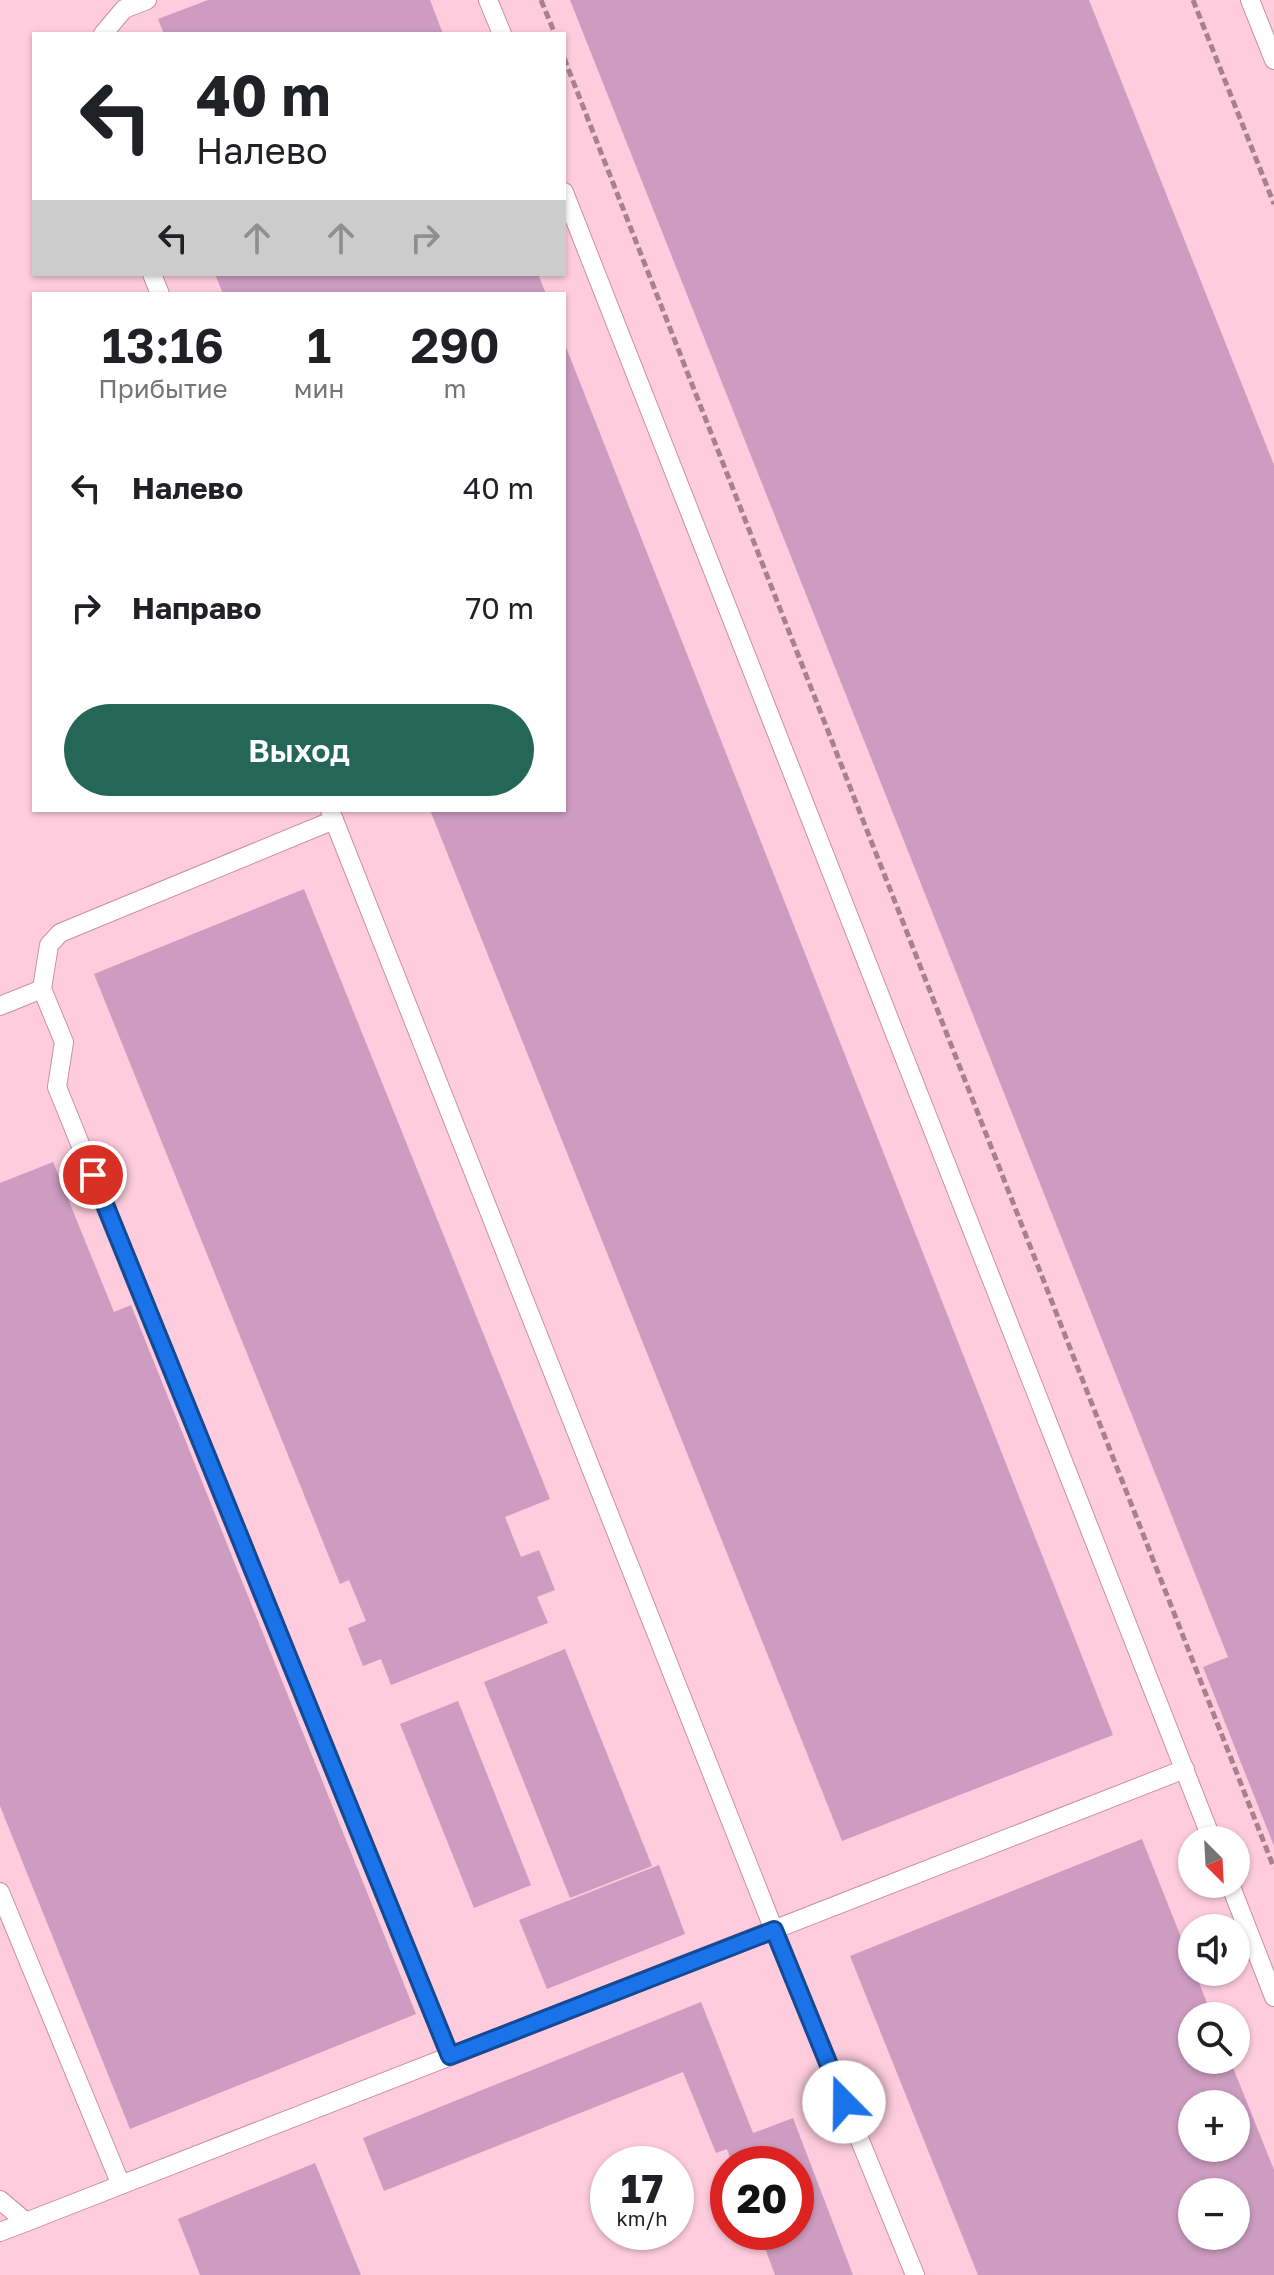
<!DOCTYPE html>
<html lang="ru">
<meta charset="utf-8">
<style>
body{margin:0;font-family:"Golos Text",sans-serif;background:#f6f6f6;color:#202124;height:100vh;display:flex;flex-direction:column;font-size:30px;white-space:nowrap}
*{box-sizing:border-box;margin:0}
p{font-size:26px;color:#757577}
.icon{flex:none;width:44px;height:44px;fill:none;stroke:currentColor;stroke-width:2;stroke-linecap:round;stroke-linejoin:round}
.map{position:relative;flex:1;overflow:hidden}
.sheet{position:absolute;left:32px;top:292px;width:534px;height:520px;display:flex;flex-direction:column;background:#fff;border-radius:0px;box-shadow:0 2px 6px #0004}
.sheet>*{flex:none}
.hud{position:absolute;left:32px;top:32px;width:534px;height:244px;border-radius:0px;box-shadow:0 2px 6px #0004;background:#fff;color:#202124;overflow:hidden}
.needle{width:52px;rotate:156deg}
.tools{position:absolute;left:1178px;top:1826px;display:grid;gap:16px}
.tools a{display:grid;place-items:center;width:72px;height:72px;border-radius:50%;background:#fff;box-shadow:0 2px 6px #0004;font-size:40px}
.speed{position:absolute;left:590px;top:2146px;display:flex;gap:16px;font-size:40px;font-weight:700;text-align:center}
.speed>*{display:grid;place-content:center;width:104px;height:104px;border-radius:50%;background:#fff;box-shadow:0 2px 6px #0004;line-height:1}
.speed small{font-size:20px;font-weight:400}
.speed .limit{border:12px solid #d22;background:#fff;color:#111}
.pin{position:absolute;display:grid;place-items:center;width:68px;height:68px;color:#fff;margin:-34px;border:4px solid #fff;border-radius:50%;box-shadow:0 2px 8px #0007}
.me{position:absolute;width:88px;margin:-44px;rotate:338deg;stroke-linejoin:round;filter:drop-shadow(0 0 6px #0008)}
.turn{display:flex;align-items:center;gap:28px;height:168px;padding:0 32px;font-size:36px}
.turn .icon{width:104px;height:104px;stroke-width:2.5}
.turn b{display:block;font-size:56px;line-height:68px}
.lanes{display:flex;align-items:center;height:76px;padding:0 32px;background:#0003;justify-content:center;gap:40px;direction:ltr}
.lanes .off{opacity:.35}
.eta{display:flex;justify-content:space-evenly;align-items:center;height:136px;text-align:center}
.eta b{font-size:48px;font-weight:600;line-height:56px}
.primary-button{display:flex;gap:16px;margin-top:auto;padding:16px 32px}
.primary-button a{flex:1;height:92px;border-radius:48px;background:#246758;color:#fff;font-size:32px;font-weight:600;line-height:92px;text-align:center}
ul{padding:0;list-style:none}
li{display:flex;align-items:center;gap:24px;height:120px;padding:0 32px}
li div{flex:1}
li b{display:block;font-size:30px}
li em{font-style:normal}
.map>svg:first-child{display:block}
.building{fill:#cd9cc0;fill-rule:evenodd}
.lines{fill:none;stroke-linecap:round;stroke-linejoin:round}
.lane-casing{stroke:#ca8fa5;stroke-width:20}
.path{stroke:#a8818e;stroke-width:5;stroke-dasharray:8 4;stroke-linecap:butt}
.lane{stroke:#fff;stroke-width:18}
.route-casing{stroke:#114b97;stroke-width:20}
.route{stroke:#1a73e8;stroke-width:14}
</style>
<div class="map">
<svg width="1274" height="2275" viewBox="0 0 1274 2275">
<rect width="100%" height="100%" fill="#feccdd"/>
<!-- building -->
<g class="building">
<polygon points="208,0 430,0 443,34 164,34 158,19"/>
<polygon points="570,0 1089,0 1274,465 1274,1846 1203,1667 1228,1657"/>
<polygon points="215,274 538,274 546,294 223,294"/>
<polygon points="564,342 1113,1735 842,1841 430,810 564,810"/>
<polygon points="304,889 550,1499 505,1517 521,1557 539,1550 555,1590 537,1597 548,1623 391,1685 381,1659 363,1666 348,1628 366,1621 349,1580 340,1584 94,974"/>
<polygon points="53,1162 114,1312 131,1305 416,2014 130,2129 0,1806 0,1183"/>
<polygon points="565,1649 652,1866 570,1898 484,1682"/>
<polygon points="458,1701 531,1885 474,1908 400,1724"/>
<path d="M1142,1839L1192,1965V1972H1195L1212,2016H1192V2060H1230L1274,2170V2275H978L850,1956ZM1192,2104H1236V2148H1192ZM1192,2192H1236V2236H1192Z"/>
<polygon points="659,1865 685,1934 547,1989 519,1920"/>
<polygon points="701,2002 753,2133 793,2118 853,2275 775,2275 759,2232 796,2232 796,2164 732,2164 727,2149 716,2153 683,2072 384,2191 363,2138"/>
<polygon points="315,2163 361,2275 200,2275 178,2219"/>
</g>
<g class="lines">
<!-- lane casing -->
<g class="lane-casing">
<g id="lane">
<polyline points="488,0 502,34"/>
<polyline points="1250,0 1274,60"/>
<polyline points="103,34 124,9 147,0"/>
<polyline points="564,192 1212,1840"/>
<polyline points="152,274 160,294"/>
<polyline points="330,810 774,1930 915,2275"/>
<polyline points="42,989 64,1042 57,1087 450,2056"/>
<polyline points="0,1006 42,989 49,945 60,933 334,820"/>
<polyline points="1230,1884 1274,1997"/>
<polyline points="0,1892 121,2185"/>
<polyline points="0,2200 26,2222 0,2232"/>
<polyline points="26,2222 1185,1769"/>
</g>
</g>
<!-- path -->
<g class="path">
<polyline points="541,0 555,34"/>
<polyline points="1193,0 1274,204"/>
<polyline points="564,58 1274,1868"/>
</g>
<!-- lane -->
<use href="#lane" class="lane"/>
</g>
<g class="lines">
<!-- route casing -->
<g class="route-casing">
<polyline id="route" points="93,1175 450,2056 774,1930 844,2102"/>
</g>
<!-- route -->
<use href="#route" class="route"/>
</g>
</svg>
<div class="tools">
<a><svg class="needle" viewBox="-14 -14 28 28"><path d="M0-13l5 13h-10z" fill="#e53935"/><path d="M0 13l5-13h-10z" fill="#757577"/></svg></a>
<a><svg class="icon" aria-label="sound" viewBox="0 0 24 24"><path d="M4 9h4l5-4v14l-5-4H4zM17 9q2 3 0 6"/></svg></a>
<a><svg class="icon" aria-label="search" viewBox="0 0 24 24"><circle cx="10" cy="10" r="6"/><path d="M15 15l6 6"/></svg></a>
<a>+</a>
<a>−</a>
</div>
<div class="speed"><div>17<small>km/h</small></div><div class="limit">20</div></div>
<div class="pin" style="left:93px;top:1175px;background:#d93025"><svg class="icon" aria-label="arrive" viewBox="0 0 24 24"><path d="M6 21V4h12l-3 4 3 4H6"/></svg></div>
<svg class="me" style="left:844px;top:2102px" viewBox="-20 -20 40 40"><circle r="19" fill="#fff"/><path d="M0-13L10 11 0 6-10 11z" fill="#1a73e8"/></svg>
<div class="hud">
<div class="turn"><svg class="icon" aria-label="left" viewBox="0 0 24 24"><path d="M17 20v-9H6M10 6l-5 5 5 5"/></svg><div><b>40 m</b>Налево</div></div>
<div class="lanes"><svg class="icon" aria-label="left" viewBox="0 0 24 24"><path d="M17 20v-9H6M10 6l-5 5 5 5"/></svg><svg class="icon off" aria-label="ahead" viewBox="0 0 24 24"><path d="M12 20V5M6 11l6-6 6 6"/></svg><svg class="icon off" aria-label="ahead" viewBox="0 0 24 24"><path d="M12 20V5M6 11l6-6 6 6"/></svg><svg class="icon off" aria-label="right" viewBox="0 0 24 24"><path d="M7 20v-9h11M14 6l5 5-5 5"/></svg></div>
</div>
<section class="sheet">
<div class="eta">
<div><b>13:16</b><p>Прибытие</p></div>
<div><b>1</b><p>мин</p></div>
<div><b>290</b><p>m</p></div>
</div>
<ul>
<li><svg class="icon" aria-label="left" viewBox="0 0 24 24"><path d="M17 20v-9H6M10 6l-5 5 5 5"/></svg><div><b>Налево</b></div><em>40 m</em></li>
<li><svg class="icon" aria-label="right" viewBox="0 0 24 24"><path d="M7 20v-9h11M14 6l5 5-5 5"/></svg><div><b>Направо</b></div><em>70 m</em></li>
</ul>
<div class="primary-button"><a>Выход</a></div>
</section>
</div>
